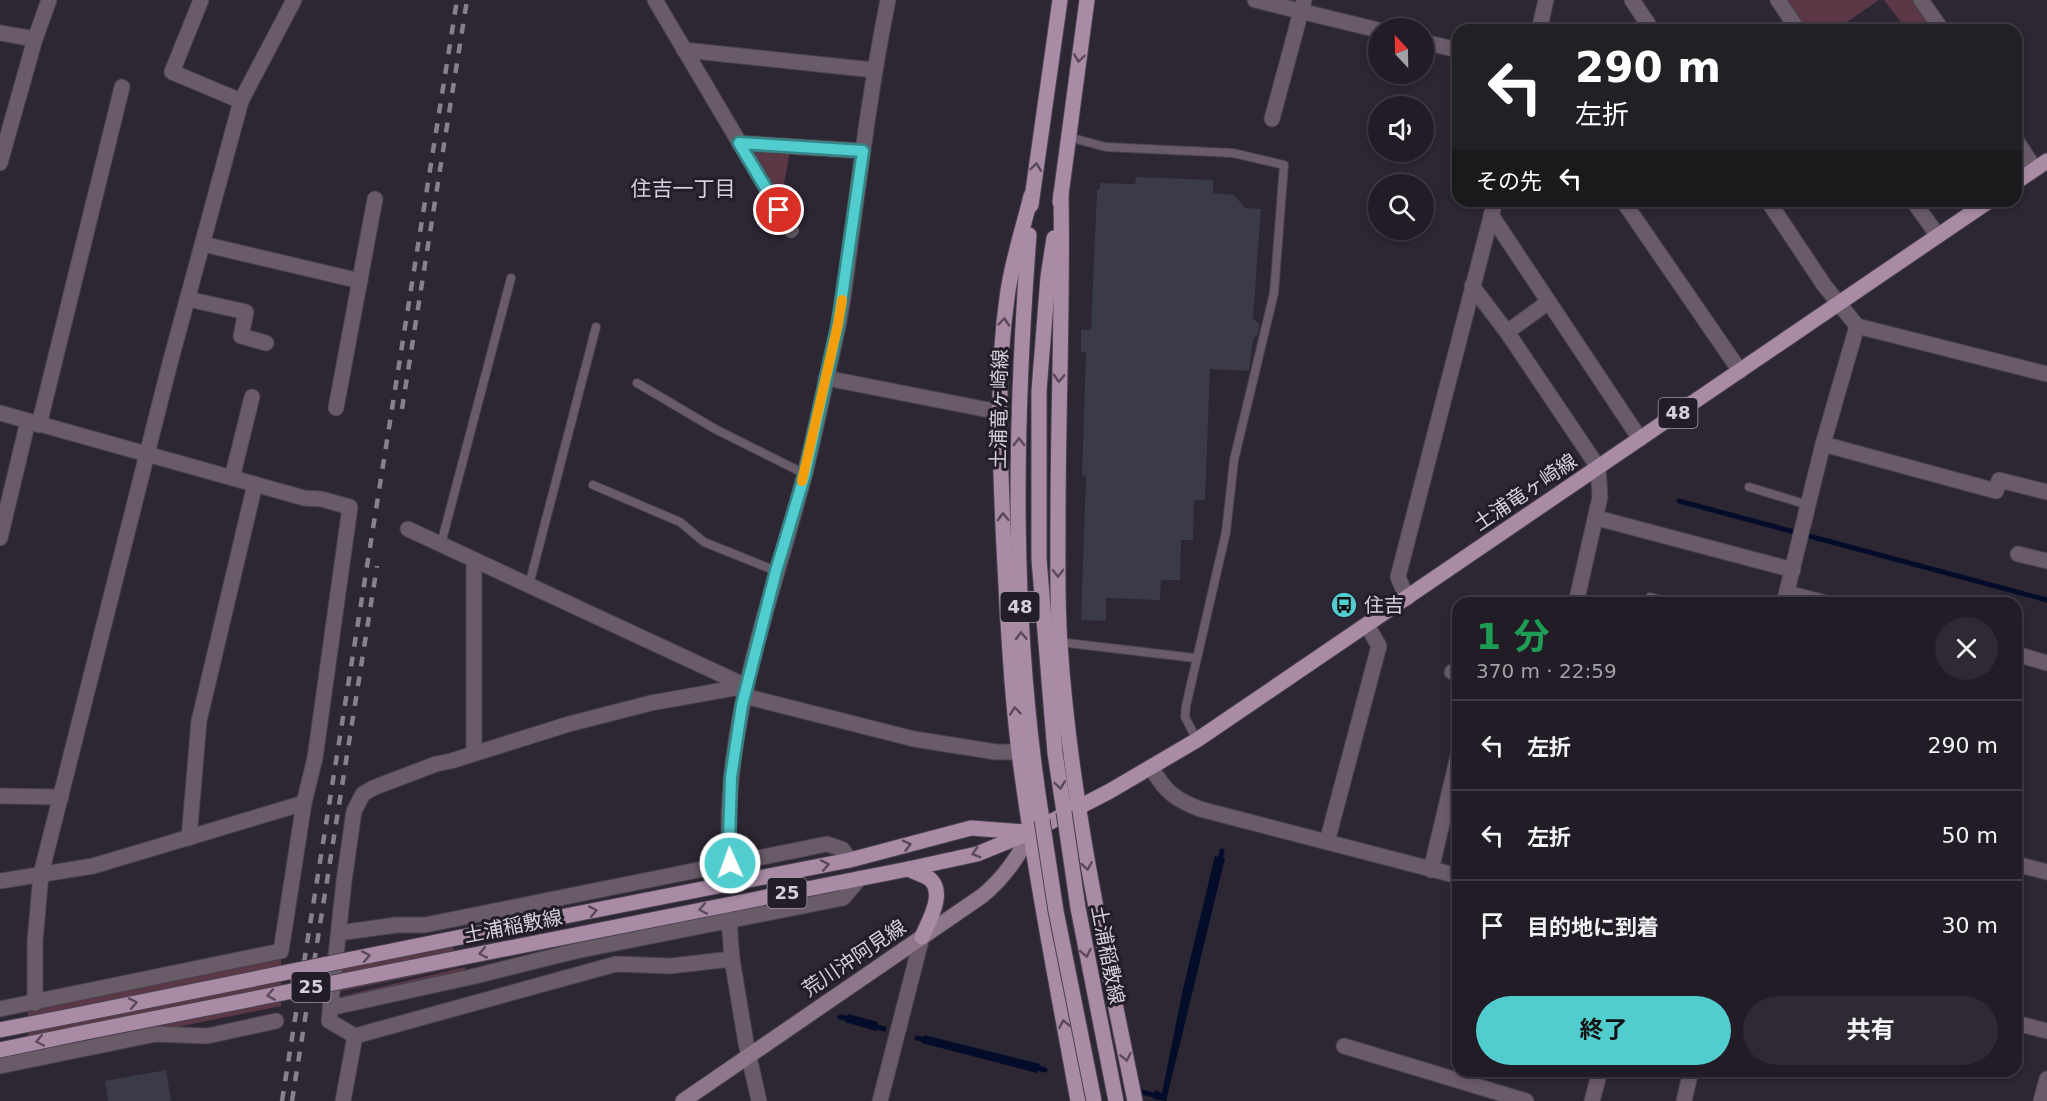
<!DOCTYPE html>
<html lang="ja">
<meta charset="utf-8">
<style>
body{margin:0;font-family:"DejaVu Sans","Noto Sans JP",sans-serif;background:#2e2932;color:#f1f3f6;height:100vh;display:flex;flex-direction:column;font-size:22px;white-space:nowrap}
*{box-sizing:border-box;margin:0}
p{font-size:20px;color:#a2a1a7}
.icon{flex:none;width:33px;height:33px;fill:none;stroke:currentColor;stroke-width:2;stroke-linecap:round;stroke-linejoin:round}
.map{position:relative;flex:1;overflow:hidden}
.side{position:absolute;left:1452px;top:597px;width:570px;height:480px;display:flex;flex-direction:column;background:#221c26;border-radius:18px;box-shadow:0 3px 9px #0003,0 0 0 2px #3f3a43}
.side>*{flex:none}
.banner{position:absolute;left:1452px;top:24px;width:570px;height:183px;border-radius:18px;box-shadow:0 3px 9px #0003,0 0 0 2px #3f3a43;background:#202124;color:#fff;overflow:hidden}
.needle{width:39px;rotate:338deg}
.fabs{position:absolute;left:1368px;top:18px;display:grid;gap:12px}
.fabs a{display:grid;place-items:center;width:66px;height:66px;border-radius:50%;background:#221c26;box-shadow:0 3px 9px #0003,0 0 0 2px #3f3a43;font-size:30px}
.pin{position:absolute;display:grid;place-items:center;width:51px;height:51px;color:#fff;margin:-26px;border:3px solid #fff;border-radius:50%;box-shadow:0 2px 6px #0007}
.me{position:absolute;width:66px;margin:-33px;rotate:358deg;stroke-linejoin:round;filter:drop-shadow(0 0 4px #0008)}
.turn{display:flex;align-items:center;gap:21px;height:126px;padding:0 24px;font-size:27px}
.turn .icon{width:78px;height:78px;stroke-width:2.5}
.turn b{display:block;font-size:42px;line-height:51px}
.then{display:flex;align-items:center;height:57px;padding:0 24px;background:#0003;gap:12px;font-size:22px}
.round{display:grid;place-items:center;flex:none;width:63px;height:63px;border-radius:32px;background:#2e2932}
.head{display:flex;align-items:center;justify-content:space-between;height:102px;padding:0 24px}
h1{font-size:36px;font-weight:700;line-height:45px;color:#1e9e55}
.action{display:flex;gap:12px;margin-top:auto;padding:12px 24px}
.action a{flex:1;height:69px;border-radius:36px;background:#52cdcf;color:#111;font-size:24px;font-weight:700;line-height:69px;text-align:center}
.action a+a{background:#2e2932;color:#f1f3f6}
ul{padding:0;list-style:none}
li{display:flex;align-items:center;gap:18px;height:90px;padding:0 24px;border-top:2px solid #3f3a43}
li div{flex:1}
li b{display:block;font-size:22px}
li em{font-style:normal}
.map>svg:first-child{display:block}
.green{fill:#5c3847}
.water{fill:#030d2a}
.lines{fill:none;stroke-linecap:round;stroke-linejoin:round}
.stream{stroke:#030d2a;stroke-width:5}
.building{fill:#3b3a49}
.service-casing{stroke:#48414e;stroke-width:10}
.minor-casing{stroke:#48414e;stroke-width:17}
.tertiary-casing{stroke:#48414e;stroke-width:17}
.secondary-casing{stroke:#48414e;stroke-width:17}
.primary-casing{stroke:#48414e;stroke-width:17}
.service{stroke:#6a5b68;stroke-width:8}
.minor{stroke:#6a5b68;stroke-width:15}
.tertiary{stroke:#6a5b68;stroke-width:15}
.secondary{stroke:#8e768b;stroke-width:15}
.primary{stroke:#aa8ba6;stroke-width:15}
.rail{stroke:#86818c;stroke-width:4.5;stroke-dasharray:10 10;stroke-linecap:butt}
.primary-bridge-casing{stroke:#48414e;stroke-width:17;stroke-linecap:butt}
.primary-bridge{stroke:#aa8ba6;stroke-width:15}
.oneway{stroke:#59495b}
.route-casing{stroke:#358587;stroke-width:15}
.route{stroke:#52cdcf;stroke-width:10}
.slow{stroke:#f59e0b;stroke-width:10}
.labels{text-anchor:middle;stroke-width:6;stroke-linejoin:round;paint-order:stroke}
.shield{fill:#231d29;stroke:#9f9aa4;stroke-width:1.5}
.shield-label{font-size:18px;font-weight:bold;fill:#d4d0d9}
.street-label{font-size:20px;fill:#d4d0d9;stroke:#231d29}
.poi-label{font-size:20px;fill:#d4d0d9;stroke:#231d29;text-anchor:start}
.neighbourhood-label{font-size:21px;fill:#d7cee0;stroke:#231d29}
</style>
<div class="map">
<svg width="2047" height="1101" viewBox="0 0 2047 1101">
<rect width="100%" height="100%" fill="#2d2633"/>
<!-- green -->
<g class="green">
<polygon points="1783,0 1879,0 1835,30 1803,30"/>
<polygon points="1884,0 1913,0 1933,30 1907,30"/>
<polygon points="739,143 791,146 779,210"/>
<polygon points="451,940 459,967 337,992 340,961"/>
<polygon points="281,957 281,1006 28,1057 28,1009"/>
<polygon points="465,967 464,976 338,997"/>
</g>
<!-- water -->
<g class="water">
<polygon points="1215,856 1225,858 1166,1101 1153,1099 1155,1090 1162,1093 1183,989"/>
<polygon points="848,1014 878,1022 876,1031 845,1022"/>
<polygon points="924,1035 1040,1064 1037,1073 922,1043"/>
</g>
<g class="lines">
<!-- stream -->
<g class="stream">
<polyline points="1679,501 2047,600"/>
<polyline points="1219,864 1222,851"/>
<polyline points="840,1017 853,1020"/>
<polyline points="871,1025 884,1029"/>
<polyline points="917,1038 929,1041"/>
<polyline points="1032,1066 1045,1070"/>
<polyline points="1142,1092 1161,1097"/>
</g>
</g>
<!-- building -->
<g class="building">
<polygon points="1136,177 1213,180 1213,193 1234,195 1245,208 1261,209 1253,318 1260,325 1257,335 1253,339 1249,371 1210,369 1205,500 1194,500 1193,540 1181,540 1180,580 1161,580 1160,600 1106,598 1106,621 1081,620 1086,476 1082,475 1086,353 1081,352 1081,330 1091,330 1097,190 1100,189 1100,183 1135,184"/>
<polygon points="166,1070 171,1101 108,1101 105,1081"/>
</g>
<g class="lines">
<!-- service casing -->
<g class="service-casing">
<g id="service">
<polyline points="1068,137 1106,147 1233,153 1284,165 1274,293 1234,460 1226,532 1186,706 1185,717 1197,740"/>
<polyline points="637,383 715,429 805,474"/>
<polyline points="593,485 680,522 704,542 776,571"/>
<polyline points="1749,487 1808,505"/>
<polyline points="441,544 511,278"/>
<polyline points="529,585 596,327"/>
<polyline points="1650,597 1673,603"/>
<polyline points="1059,642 1195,658"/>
</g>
</g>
<!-- minor casing -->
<g class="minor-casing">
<g id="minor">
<polyline points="201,0 172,72 241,101"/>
<polyline points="655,0 791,230"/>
<polyline points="1255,0 1378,30"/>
<polyline points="1632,0 1652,30"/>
<polyline points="1778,0 1798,30"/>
<polyline points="1921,0 1942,30"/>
<polyline points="1539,30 1546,0"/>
<polyline points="0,33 35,39"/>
<polyline points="1424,42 1458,50"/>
<polyline points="684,50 874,70"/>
<polyline points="1272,119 1304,0"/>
<polyline points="2016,140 2035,169"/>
<polyline points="739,143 863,151"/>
<polyline points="0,163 35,39 49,0"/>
<polyline points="1623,201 1740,371"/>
<polyline points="1768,201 1824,285 1857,326 1823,444 1784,603"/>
<polyline points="1913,201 1938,236"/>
<polyline points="1491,215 1640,439"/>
<polyline points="203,244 360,281"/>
<polyline points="188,299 246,312 241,336 266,343"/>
<polyline points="1857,326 2047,374"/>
<polyline points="1507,332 1547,303"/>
<polyline points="826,378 999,412"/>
<polyline points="336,408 375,199"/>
<polyline points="0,413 304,498 321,499 350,507 315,758 304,803 281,951 0,1009"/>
<polyline points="39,425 122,87"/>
<polyline points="1823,444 1996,491 1999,480 2047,492"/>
<polyline points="232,478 252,397"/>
<polyline points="1597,518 1793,570"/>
<polyline points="408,529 746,686"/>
<polyline points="0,538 28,421"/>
<polyline points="2018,554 2047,561"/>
<polyline points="1787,593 1826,603"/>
<polyline points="1407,598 1398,577 1495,201"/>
<polyline points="1576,603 1600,497 1598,467"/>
<polyline points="2016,654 2047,663"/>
<polyline points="1452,672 1458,673"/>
<polyline points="746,686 651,703 569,724 451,761 436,764 373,788 363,794 354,811 344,881 329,1021 355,1036 616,964 670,966 732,959 746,1043 759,1101"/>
<polyline points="744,696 914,739 996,752 1019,752"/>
<polyline points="474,753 474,560"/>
<polyline points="0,796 61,797"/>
<polyline points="189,838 199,721 255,484"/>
<polyline points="1327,842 1379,646 1367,625"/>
<path d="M730,863C720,729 772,601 805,473C817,425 827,376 838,327C845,293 848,258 853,224C863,149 873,74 888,0"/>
<polyline points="2016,864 2047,872"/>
<polyline points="1431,870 1458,756"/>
<polyline points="0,881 93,866 304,803"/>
<polyline points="729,920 732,959"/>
<polyline points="339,933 396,925 425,925 827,844 842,849 850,860"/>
<polyline points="35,1003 35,941 41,874 170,363 241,101 294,0"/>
<polyline points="330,1008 471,977 576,951 843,898 860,878"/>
<polyline points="1344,1046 1526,1101"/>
<polyline points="0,1066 156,1034 207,1036 276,1021"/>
<polyline points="343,1101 355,1036"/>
<polyline points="880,1101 922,937"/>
<polyline points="1592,1101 1600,1071"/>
<polyline points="1684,1101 1691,1071"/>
<polyline points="2041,1101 2047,1079"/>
</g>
</g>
<!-- tertiary casing -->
<g class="tertiary-casing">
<g id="tertiary">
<polyline points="1472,286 1507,332 1598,467"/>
<path d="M1152,768C1164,791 1176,800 1200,809L1458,876"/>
<polyline points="2016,1023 2047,1031"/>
</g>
</g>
<!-- secondary casing -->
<g class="secondary-casing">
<path id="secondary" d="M683,1101L982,896C1004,878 1018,857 1031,832"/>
</g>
<!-- primary casing -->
<g class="primary-casing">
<g id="primary">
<polyline points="2016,182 2047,161"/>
<path d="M1061,194C1063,302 1058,411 1058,520C1058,561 1057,603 1060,644C1070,798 1104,949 1135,1101"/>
<path d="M1031,196C1023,229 1011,264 1007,298C996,375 1000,451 1003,528C1007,603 1010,678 1019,752C1034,869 1057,985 1078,1101"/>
<polyline points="1060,202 1087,0"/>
<polyline points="1031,205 1060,0"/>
<path d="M1029,235C1014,431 1011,625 1042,820"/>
<polyline points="1054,238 1048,277 1039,391 1039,559 1055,753 1064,812"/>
<path d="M908,869C914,872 924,875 930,879C946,894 928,922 922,937"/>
<polyline points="535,922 850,860 971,828 1025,832"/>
<polyline points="540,942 908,869 977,854 1031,832 1110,791 1197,740 1989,201"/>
<polyline points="0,1030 76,1015"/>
<polyline points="0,1050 81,1033"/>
</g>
</g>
<!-- service -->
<use href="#service" class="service"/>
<!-- minor -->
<use href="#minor" class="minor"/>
<!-- tertiary -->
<use href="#tertiary" class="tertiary"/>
<!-- secondary -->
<use href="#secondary" class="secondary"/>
<!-- primary -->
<use href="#primary" class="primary"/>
<!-- rail -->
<g class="rail">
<polyline points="402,409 467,0"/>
<polyline points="282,1101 457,0"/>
<polyline points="292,1101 377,566"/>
</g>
<!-- primary-bridge casing -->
<g class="primary-bridge-casing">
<g id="primary-bridge">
<polyline points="1064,812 1078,908 1116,1101"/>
<polyline points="1042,820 1056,911 1094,1101"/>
<polyline points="76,1015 535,922"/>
<polyline points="81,1033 540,942"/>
</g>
</g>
<!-- primary-bridge -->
<use href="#primary-bridge" class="primary-bridge"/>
</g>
<!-- one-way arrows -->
<defs><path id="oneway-chevron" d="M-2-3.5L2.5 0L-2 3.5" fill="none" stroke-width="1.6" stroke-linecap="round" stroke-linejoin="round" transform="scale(1.5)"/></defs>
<g class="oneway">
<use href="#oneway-chevron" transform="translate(1079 58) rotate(98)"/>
<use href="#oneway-chevron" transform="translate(1036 167) rotate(-82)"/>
<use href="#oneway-chevron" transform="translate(1004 322) rotate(-85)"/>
<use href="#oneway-chevron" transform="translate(1059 378) rotate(92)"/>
<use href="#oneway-chevron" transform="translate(1019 442) rotate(-90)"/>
<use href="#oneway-chevron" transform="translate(1003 517) rotate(-92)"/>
<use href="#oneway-chevron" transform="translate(1058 573) rotate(89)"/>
<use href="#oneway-chevron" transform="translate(1021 636) rotate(-93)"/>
<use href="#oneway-chevron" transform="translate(1015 711) rotate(-96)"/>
<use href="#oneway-chevron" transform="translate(1060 785) rotate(82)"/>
<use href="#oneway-chevron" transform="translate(907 845) rotate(-15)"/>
<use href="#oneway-chevron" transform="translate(976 853) rotate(163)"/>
<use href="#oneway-chevron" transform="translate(825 865) rotate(-11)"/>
<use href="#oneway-chevron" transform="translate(1087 866) rotate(81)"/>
<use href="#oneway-chevron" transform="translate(703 909) rotate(169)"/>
<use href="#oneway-chevron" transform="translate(593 911) rotate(-11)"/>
<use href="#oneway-chevron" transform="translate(483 953) rotate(169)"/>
<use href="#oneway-chevron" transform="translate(1086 953) rotate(79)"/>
<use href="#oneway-chevron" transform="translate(366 956) rotate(-11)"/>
<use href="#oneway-chevron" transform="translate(271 995) rotate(169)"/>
<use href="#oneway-chevron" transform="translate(133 1003) rotate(-11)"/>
<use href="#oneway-chevron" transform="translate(1064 1024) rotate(-101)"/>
<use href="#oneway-chevron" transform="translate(40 1041) rotate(168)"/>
<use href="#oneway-chevron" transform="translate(1126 1057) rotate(78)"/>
</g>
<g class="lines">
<!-- route casing -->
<g class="route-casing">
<polyline id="route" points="730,863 729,842 731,777 742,705 776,571 805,474 838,324 863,151 739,143 779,210"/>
</g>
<!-- route -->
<use href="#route" class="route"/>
<!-- slow -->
<polyline class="slow" points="802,481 838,324 842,300"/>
</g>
<!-- icons -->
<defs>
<g id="bus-disc" transform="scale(1.35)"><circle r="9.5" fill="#52cdcf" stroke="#231d29"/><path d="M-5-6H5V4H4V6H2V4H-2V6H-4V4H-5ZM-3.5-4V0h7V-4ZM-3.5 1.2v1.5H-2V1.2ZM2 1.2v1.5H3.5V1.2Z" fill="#111"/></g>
</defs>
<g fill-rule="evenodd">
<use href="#bus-disc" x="1344" y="605"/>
</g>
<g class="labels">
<!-- shield labels -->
<g class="shield">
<rect x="1658.5" y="398" width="39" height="30" rx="4.5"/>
<rect x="1000.5" y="592" width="39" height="30" rx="4.5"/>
<rect x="767.5" y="878" width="39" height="30" rx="4.5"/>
<rect x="291.5" y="972" width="39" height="30" rx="4.5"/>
</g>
<g class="shield-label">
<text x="1678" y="419">48</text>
<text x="1020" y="613">48</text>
<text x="787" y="899">25</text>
<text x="311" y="993">25</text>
</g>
<!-- street labels -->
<g class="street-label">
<text transform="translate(999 409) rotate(-89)" y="7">土浦竜ヶ崎線</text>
<text transform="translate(1525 492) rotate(-34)" y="7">土浦竜ヶ崎線</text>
<text transform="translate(513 926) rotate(-11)" y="7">土浦稲敷線</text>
<text transform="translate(1108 955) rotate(79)" y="7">土浦稲敷線</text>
<text transform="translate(854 958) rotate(-34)" y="7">荒川沖阿見線</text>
</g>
<!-- poi labels -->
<g class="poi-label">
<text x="1364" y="612">住吉</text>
</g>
<!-- neighbourhood labels -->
<g class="neighbourhood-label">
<text x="683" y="196">住吉一丁目</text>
</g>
</g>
</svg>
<div class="fabs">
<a><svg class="needle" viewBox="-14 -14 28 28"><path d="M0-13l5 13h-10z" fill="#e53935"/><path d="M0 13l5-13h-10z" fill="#a2a1a7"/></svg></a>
<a><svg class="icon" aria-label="sound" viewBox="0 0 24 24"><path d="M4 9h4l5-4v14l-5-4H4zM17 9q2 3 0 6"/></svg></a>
<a><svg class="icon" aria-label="search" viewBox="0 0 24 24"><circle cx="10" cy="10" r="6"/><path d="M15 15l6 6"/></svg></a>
</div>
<div class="pin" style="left:779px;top:210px;background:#d93025"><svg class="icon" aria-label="arrive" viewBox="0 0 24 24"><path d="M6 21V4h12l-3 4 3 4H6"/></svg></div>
<svg class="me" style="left:730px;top:863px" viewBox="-20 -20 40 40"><circle r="17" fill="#52cdcf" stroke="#fff" stroke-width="3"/><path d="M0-11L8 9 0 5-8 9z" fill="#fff"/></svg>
<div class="banner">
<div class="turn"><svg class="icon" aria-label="left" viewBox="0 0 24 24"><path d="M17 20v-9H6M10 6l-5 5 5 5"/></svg><div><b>290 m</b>左折</div></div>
<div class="then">その先<svg class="icon" aria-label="left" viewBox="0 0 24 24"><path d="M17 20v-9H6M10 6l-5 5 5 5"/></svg></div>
</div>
<section class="side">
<div class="head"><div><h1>1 分</h1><p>370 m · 22:59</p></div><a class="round"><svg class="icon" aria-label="close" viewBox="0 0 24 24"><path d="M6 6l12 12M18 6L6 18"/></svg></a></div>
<ul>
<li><svg class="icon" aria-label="left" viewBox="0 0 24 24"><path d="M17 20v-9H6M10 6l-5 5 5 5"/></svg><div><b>左折</b></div><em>290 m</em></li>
<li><svg class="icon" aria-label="left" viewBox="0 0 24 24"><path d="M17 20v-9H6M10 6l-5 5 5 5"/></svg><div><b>左折</b></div><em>50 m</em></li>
<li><svg class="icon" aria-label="arrive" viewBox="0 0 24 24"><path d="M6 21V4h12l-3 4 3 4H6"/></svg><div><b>目的地に到着</b></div><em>30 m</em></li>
</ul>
<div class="action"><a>終了</a><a>共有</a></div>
</section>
</div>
